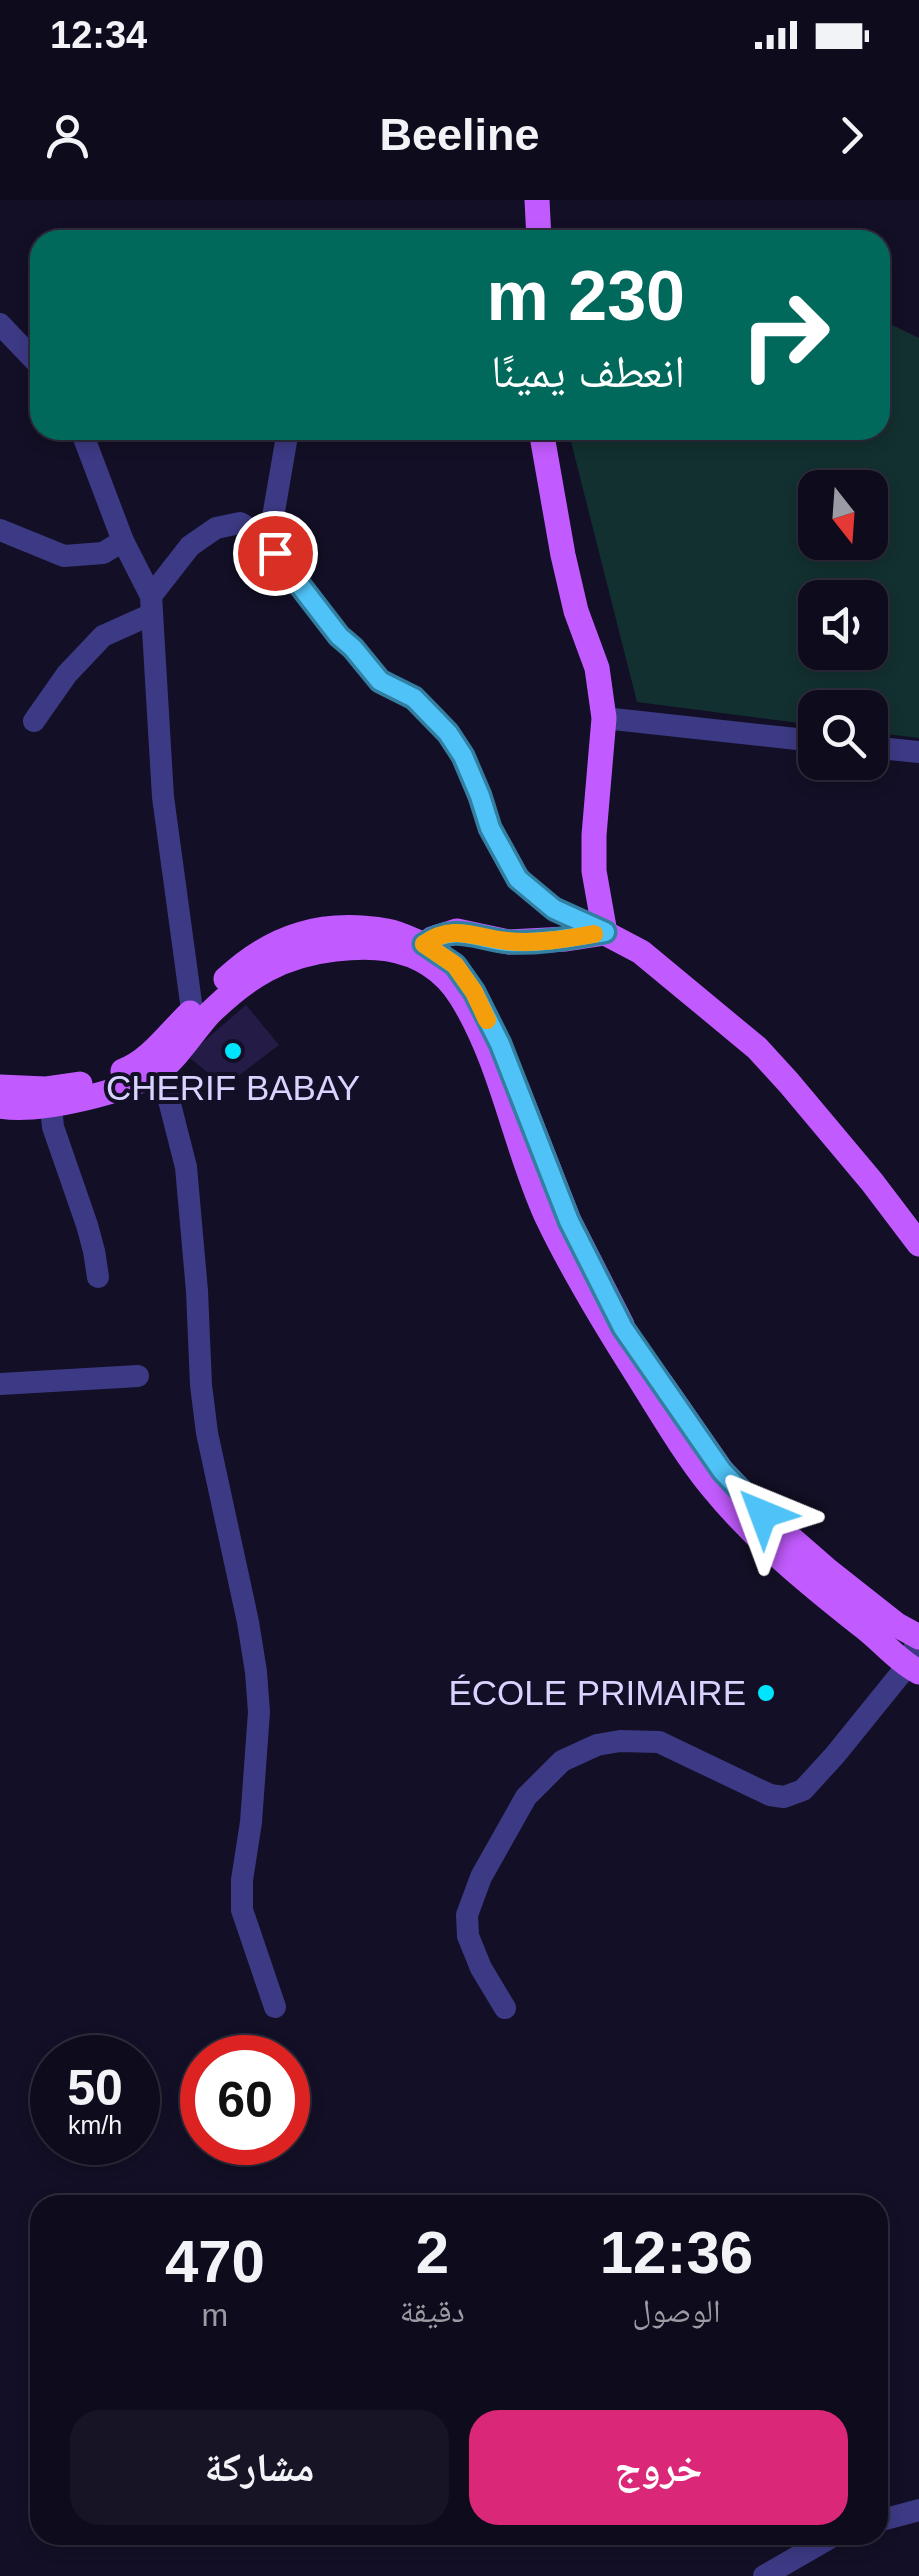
<!DOCTYPE html>
<html lang="ar">
<meta charset="utf-8">
<style>
body{margin:0;font-family:Arial,"Noto Naskh Arabic",sans-serif;background:#171425;color:#f1f3f6;direction:rtl;height:100vh;display:flex;flex-direction:column;font-size:38px;white-space:nowrap}
*{box-sizing:border-box;margin:0}
p{font-size:32px;color:#9b9ba3}
.icon{flex:none;width:55px;height:55px;fill:none;stroke:currentColor;stroke-width:2;stroke-linecap:round;stroke-linejoin:round}
.map{position:relative;flex:1;overflow:hidden;direction:ltr}
.details{position:absolute;left:30px;top:1995px;width:858px;height:350px;display:flex;flex-direction:column;background:#0e0b1c;border-radius:30px;box-shadow:0 5px 15px #0003,0 0 0 2px #2e2b3b;direction:rtl}
.details>*{flex:none}
.banner{position:absolute;left:30px;top:30px;width:860px;height:210px;border-radius:30px;box-shadow:0 5px 15px #0003,0 0 0 2px #2e2b3b;direction:rtl;background:#00695c;color:#fff;overflow:hidden}
.needle{width:65px;rotate:163deg}
.tools{position:absolute;left:798px;top:270px;display:grid;gap:20px}
.tools a{display:grid;place-items:center;width:90px;height:90px;border-radius:20px;background:#0e0b1c;box-shadow:0 5px 15px #0003,0 0 0 2px #2e2b3b;font-size:50px}
.speed{position:absolute;left:30px;top:1835px;display:flex;gap:20px;font-size:50px;font-weight:700;text-align:center}
.speed>*{display:grid;place-content:center;width:130px;height:130px;border-radius:50%;background:#0e0b1c;box-shadow:0 5px 15px #0003,0 0 0 2px #2e2b3b;line-height:1}
.speed small{font-size:25px;font-weight:400}
.speed .limit{border:15px solid #d22;background:#fff;color:#111}
.pin{position:absolute;display:grid;place-items:center;width:85px;height:85px;color:#fff;margin:-42px;border:5px solid #fff;border-radius:50%;box-shadow:0 2px 10px #0007}
.me{position:absolute;width:110px;margin:-55px;rotate:316deg;stroke-linejoin:round;filter:drop-shadow(0 0 8px #0008)}
.turn{display:flex;align-items:center;gap:35px;height:210px;padding:0 40px;font-size:45px}
.turn .icon{width:130px;height:130px;stroke-width:2.5}
.turn b{display:block;font-size:70px;line-height:85px}
.eta{display:flex;justify-content:space-evenly;align-items:center;height:170px;text-align:center}
.eta b{font-size:60px;font-weight:700;line-height:70px}
.cta{display:flex;gap:20px;margin-top:auto;padding:20px 40px}
.cta a{flex:1;height:115px;border-radius:30px;background:#db2777;color:#fff;font-size:40px;font-weight:700;line-height:115px;text-align:center}
.cta a+a{background:#171425;color:#f1f3f6}
.status{display:flex;justify-content:space-between;align-items:center;height:70px;padding:0 50px;background:#0e0b1c;direction:ltr}
.status svg{height:28px;fill:currentColor}
header{display:flex;justify-content:space-between;align-items:center;height:130px;padding:0 40px;background:#0e0b1c;font-size:45px;font-weight:700}
.map>svg:first-child{display:block}
.green{fill:#12302f;fill-rule:evenodd}
.building{fill:#241b47}
.lines{fill:none;stroke-linecap:round;stroke-linejoin:round}
.minor{stroke:#3d3a85;stroke-width:22}
.major{stroke:#c25bff;stroke-width:25}
.route-casing{stroke:#337fa1;stroke-width:25}
.route{stroke:#4fc3f7;stroke-width:18}
.slow{stroke:#f59e0b;stroke-width:18}
.poi-dot{fill:#00e5ff;stroke:#130f26;stroke-width:4}
.labels{text-anchor:middle;stroke-width:8;stroke-linejoin:round;paint-order:stroke}
.poi-label{font-size:35px;fill:#d9d4ff;stroke:#130f26}
</style>
<div class="status"><b>12:34</b><svg viewBox="0 0 49 12"><path d="M0 12V9h3v3zM5 12V6h3v6zM10 12V3h3v9zM15 12V0h3v12zM26 1h20v11H26zM47 4h2v5h-2z"/></svg></div>
<header><svg class="icon" aria-label="forward" viewBox="0 0 24 24"><path d="M9 5l7 7-7 7"/></svg>Beeline<svg class="icon" aria-label="person" viewBox="0 0 24 24"><circle cx="12" cy="8" r="4"/><path d="M4 21q1-7 8-7t8 7"/></svg></header>
<div class="map">
<svg width="919" height="2376" viewBox="0 0 919 2376">
<rect width="100%" height="100%" fill="#130f26"/>
<!-- green -->
<path class="green" d="M880,119L919,138V538L870,532V508H815V525L637,502L568,230H880ZM815,288H870V342H815ZM815,398H870V452H815Z"/>
<!-- building -->
<polygon class="building" points="246,805 279,845 225,886 187,856"/>
<g class="lines">
<!-- minor -->
<g class="minor">
<polyline points="0,124 40,166"/>
<polyline points="81,230 123,341 151,396 163,597 192,810"/>
<polyline points="0,330 64,356 103,353 123,341"/>
<polyline points="262,336 272,323 288,230"/>
<path d="M151,396L190,346L216,328L240,323L262,336L339,435C355,449 365,467 380,481C390,490 403,491 414,499C427,507 442,525 451,537C471,565 477,597 490,628C518,692 545,705 605,733"/>
<polyline points="604,518 815,541"/>
<polyline points="34,521 67,474 103,436 152,414"/>
<polyline points="870,547 919,552"/>
<polyline points="161,869 186,967 197,1091 201,1185 207,1233 248,1422 256,1472 259,1512 251,1622 242,1680 242,1710 275,1807"/>
<polyline points="51,907 53,927 87,1025 94,1051 98,1077"/>
<polyline points="0,1184 138,1176"/>
<polyline points="505,1808 481,1768 468,1736 467,1715 481,1677 526,1597 562,1561 597,1545 620,1541 659,1542 770,1595 784,1597 803,1590 835,1555 907,1466 919,1437"/>
<polyline points="878,2321 919,2310"/>
<polyline points="764,2376 835,2335"/>
</g>
<!-- major -->
<g class="major">
<polyline points="537,0 539,40"/>
<polyline points="541,230 563,355 576,411 597,468 604,518 594,635 594,671 605,733"/>
<polyline points="424,745 432,739 457,731 509,742 566,739 605,733 641,752 757,848 789,883 872,982 919,1044"/>
<path d="M226,779C273,735 323,720 387,731C400,733 412,740 424,745"/>
<path d="M123,871C150,861 169,833 190,813"/>
<polyline points="0,887 45,889 80,884"/>
<polyline points="517,888 569,1021 622,1125"/>
<path d="M0,906C38,913 128,892 160,870C177,858 195,829 210,813C248,776 282,755 335,749C352,747 371,746 388,749C418,754 444,770 461,797C502,863 514,944 546,1015C572,1070 603,1121 636,1173C660,1211 683,1251 711,1286C754,1339 808,1383 861,1425C880,1439 899,1462 919,1472"/>
<polyline points="661,1183 722,1271 763,1314 826,1369 897,1425 919,1437"/>
</g>
</g>
<g class="lines">
<!-- route casing -->
<g class="route-casing">
<path id="route" d="M275,353L339,436L353,448L380,481L414,498L448,533L463,556L480,596L490,628L518,679L554,709L605,732C574,737 540,744 509,742C476,739 455,723 424,744L455,765L474,792L500,844L569,1021L623,1128L722,1271L763,1314"/>
</g>
<!-- route -->
<use href="#route" class="route"/>
<!-- slow -->
<path class="slow" d="M487,820L474,792L455,765L424,744C454,723 475,738 507,741C535,744 566,739 594,734"/>
</g>
<!-- markers -->
<g class="poi-dot">
<circle cx="233" cy="851" r="10"/>
<circle cx="766" cy="1493" r="10"/>
</g>
<g class="labels">
<!-- poi labels -->
<g class="poi-label">
<text x="233" y="900">CHERIF BABAY</text>
<text x="746" y="1505" text-anchor="end">ÉCOLE PRIMAIRE</text>
</g>
</g>
</svg>
<div class="tools">
<a><svg class="needle" viewBox="-14 -14 28 28"><path d="M0-13l5 13h-10z" fill="#e53935"/><path d="M0 13l5-13h-10z" fill="#9b9ba3"/></svg></a>
<a><svg class="icon" aria-label="sound" viewBox="0 0 24 24"><path d="M4 9h4l5-4v14l-5-4H4zM17 9q2 3 0 6"/></svg></a>
<a><svg class="icon" aria-label="search" viewBox="0 0 24 24"><circle cx="10" cy="10" r="6"/><path d="M15 15l6 6"/></svg></a>
</div>
<div class="speed"><div>50<small>km/h</small></div><div class="limit">60</div></div>
<div class="pin" style="left:275px;top:353px;background:#d93025"><svg class="icon" aria-label="arrive" viewBox="0 0 24 24"><path d="M6 21V4h12l-3 4 3 4H6"/></svg></div>
<svg class="me" style="left:763px;top:1314px" viewBox="-20 -20 40 40"><path d="M0-17L14 15 0 8-14 15z" fill="#4fc3f7" stroke="#fff" stroke-width="4"/></svg>
<div class="banner">
<div class="turn"><svg class="icon" aria-label="right" viewBox="0 0 24 24"><path d="M7 20v-9h11M14 6l5 5-5 5"/></svg><div><b>230 m</b>انعطف يمينًا</div></div>
</div>
<section class="details">
<div class="eta">
<div><b>12:36</b><p>الوصول</p></div>
<div><b>2</b><p>دقيقة</p></div>
<div><b>470</b><p>m</p></div>
</div>
<div class="cta"><a>خروج</a><a>مشاركة</a></div>
</section>
</div>
